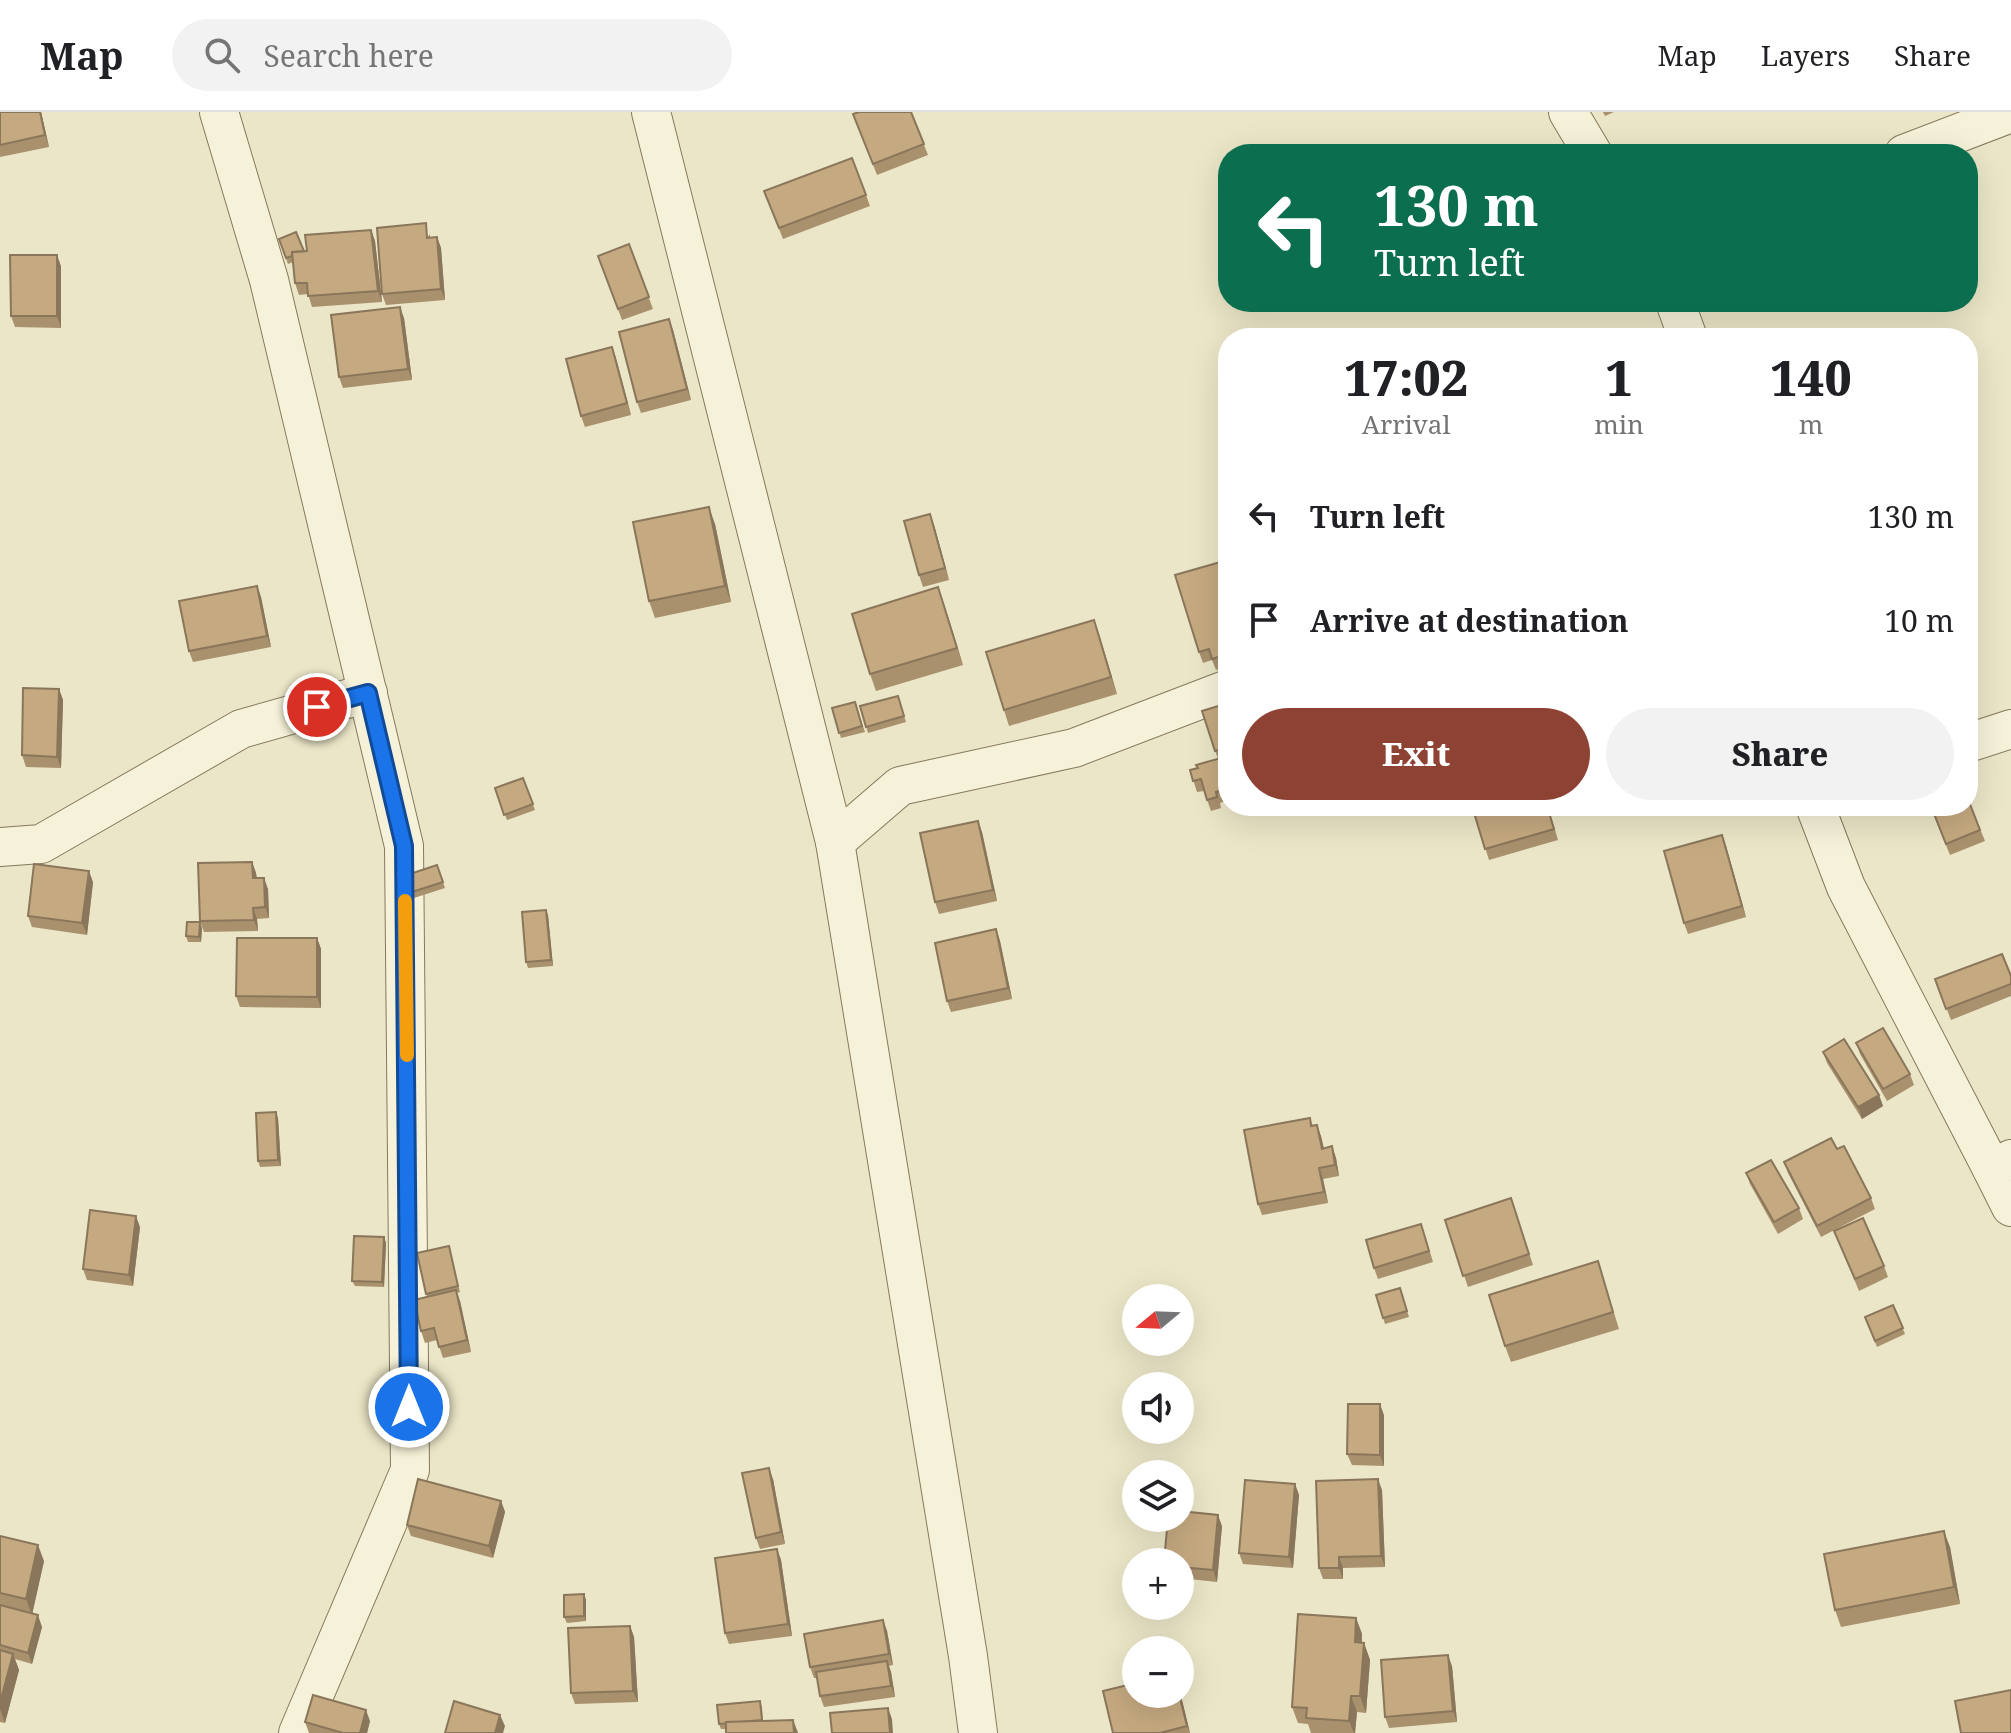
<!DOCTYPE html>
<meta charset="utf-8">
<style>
body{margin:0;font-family:"Noto Serif",serif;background:#f2f2f2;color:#202124;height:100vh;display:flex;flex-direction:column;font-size:30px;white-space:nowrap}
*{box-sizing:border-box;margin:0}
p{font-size:26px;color:#757577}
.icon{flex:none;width:44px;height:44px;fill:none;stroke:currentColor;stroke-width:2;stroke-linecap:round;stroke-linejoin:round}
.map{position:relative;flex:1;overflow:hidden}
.panel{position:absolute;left:1218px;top:216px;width:760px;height:488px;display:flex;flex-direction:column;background:#fff;border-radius:32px;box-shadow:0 8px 32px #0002}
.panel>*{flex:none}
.hud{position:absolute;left:1218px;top:32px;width:760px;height:168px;border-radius:32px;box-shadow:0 8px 32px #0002;background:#0b6e4f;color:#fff;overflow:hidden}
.needle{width:52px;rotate:251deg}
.buttons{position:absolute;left:1122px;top:1172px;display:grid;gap:16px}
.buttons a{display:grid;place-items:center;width:72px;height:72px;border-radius:50%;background:#fff;box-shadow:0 8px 32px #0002;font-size:40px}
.pin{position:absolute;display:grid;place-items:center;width:68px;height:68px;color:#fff;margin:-34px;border:4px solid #fff;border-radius:50%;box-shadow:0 2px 8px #0007}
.me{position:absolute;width:88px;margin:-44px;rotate:0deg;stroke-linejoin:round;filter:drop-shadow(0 0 6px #0008)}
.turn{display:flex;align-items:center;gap:28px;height:168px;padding:0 24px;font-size:36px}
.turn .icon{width:104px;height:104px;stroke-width:2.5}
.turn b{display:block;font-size:56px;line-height:68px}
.eta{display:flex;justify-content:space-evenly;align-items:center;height:136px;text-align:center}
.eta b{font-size:48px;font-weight:800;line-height:56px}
.primary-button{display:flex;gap:16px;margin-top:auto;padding:16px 24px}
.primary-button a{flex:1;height:92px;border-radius:48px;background:#8e4233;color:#fff;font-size:32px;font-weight:800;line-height:92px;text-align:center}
.primary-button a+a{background:#f2f2f2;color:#202124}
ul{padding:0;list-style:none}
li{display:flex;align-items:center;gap:24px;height:104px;padding:0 24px}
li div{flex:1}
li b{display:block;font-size:30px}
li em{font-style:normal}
header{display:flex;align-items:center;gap:48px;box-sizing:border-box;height:112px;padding:0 40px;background:#fff;border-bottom:2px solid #e0e0e0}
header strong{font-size:38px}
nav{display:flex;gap:44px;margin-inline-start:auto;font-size:28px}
.search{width:560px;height:72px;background:#f2f2f2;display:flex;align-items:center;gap:20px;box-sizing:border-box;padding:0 28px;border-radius:44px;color:#757577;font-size:30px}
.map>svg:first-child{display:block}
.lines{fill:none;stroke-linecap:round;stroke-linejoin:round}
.minor-casing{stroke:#85795e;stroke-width:40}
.minor{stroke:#f6f2d9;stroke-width:38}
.wall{fill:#a9916e}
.shaded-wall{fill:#8a765a}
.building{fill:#c5a980;stroke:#8a765a;stroke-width:2}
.route-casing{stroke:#114b97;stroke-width:20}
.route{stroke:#1a73e8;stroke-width:14}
.slow{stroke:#f59e0b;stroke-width:14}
</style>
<header>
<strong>Map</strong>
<div class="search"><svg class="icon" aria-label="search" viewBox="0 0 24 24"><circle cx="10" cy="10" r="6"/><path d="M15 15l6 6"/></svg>Search here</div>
<nav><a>Map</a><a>Layers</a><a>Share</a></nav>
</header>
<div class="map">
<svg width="2011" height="1621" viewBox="0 0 2011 1621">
<rect width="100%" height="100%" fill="#ebe6c7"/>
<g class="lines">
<!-- minor casing -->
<g class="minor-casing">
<g id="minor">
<polyline points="219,0 269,168 404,734 410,1358 298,1621"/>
<polyline points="651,0 835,730 968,1544 978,1621"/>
<polyline points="1568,0 1593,42"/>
<polyline points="1904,42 2011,1"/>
<polyline points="1675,190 1688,226"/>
<polyline points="1968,631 2011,617"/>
<polyline points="1815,694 1846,775 1992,1057"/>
<polyline points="835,730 900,674 1074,636 1228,577"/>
<polyline points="0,735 41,732 241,617 368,581"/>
<polyline points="2011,1047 1992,1057 2011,1095"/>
</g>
</g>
<!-- minor -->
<use href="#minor" class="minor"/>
</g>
<!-- wall -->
<g class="wall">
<polygon points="0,0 41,0 49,35 0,45"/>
<polygon points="911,0 928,43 877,63 853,2"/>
<polygon points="1603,0 1614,0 1605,4"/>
<polygon points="764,79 866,83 870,94 783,127"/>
<polygon points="371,118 375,129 382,190 312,195 308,182 299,183 295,171 293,150 288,152 279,127 304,139"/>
<polygon points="430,122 430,126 437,125 441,136 445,188 386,193 382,182"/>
<polygon points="629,132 653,197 622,208 598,144"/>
<polygon points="61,154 61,216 15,215 11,204"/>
<polygon points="404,206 412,268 343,276 339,265"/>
<polygon points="673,218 691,288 641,301 637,290"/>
<polygon points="612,235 631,303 585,315 581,304"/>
<polygon points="715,412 731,490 655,506 649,489"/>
<polygon points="934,413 949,468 923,475 919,463"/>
<polygon points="1228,461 1228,554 1216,558 1212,548 1203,551 1199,540"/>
<polygon points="257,474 261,485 271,535 193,550 189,539"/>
<polygon points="944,492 963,553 876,579 870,562"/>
<polygon points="1094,508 1117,582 1009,614 1004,598"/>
<polygon points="59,577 63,588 61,656 26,655 22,643"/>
<polygon points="898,584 906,610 868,621 860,594"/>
<polygon points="855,590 865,620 841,626 832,596"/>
<polygon points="1228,591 1228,688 1220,691 1221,696 1211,699 1204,679 1197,680 1190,658 1198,656 1218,647 1202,599"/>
<polygon points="523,666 535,698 507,708 495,676"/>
<polygon points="1968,687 1985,729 1950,743 1930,694"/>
<polygon points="1472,694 1548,694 1558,728 1489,748"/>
<polygon points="982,720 997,789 939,802 935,790"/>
<polygon points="1726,734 1746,805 1688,822 1684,811"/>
<polygon points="252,750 256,761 257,766 268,777 269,806 257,807 258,819 204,820 200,809"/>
<polygon points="437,753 445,776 414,786 407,763"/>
<polygon points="93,770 87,823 32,815 28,804"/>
<polygon points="548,803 553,854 528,856 526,850"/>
<polygon points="202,816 201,830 188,830 186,824"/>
<polygon points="996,817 1000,829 1012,887 951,900 947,889"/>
<polygon points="317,826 321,837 321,896 240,895 236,884"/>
<polygon points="2011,864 2011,884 1951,908 1935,867"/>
<polygon points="1856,931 1910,962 1914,973 1887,989 1860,942"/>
<polygon points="1823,940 1879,983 1883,994 1862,1007 1827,951"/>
<polygon points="278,1006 281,1054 260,1055 258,1049"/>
<polygon points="1310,1006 1313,1014 1321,1024 1324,1036 1332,1034 1336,1046 1339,1064 1323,1067 1328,1091 1262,1103 1258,1092"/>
<polygon points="1837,1037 1871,1086 1875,1097 1821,1125 1788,1061 1784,1050"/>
<polygon points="1746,1061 1799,1096 1803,1107 1778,1122 1750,1072"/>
<polygon points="1511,1086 1533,1153 1468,1175 1445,1108"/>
<polygon points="140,1115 133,1174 87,1168 83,1157"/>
<polygon points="1834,1119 1884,1154 1888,1165 1859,1179"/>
<polygon points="1425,1123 1433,1150 1378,1167 1374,1156"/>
<polygon points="384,1125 386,1131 384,1175 355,1174 352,1169"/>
<polygon points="449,1134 460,1180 457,1181 460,1189 471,1240 443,1246 437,1228 425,1231 421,1219 427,1185 417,1141"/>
<polygon points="1598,1149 1619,1217 1511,1250 1505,1234"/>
<polygon points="1400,1176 1409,1205 1385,1212 1376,1183"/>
<polygon points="1893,1193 1905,1222 1877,1235 1865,1205"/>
<polygon points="1384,1303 1384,1354 1352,1353 1347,1342"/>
<polygon points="773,1367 785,1432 760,1437 756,1426"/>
<polygon points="1295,1372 1299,1383 1293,1456 1243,1452 1239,1441"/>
<polygon points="1382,1378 1385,1455 1343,1456 1343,1467 1323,1467 1319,1456"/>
<polygon points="501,1389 505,1400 493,1446 411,1424 407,1413"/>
<polygon points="1222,1414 1217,1470 1180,1466 1180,1450"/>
<polygon points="0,1424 44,1449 32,1502 42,1515 32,1552 15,1547 19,1558 5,1611 0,1610"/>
<polygon points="1950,1435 1960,1492 1841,1515 1835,1498"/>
<polygon points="777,1437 781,1448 792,1524 729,1532 725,1521"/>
<polygon points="584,1482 586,1488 586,1509 567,1511 564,1505"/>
<polygon points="1356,1506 1362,1522 1362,1531 1364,1531 1370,1548 1366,1601 1357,1600 1355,1621 1311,1621 1308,1612 1298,1611 1292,1595"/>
<polygon points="883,1508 887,1519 893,1553 889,1554 891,1560 895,1585 824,1595 820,1584 817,1566 814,1566 810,1555"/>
<polygon points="630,1514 634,1525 638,1590 575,1592 571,1581"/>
<polygon points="1452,1554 1457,1610 1389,1616 1385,1605"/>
<polygon points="1180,1580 1190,1621 1113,1621 1180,1582"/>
<polygon points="760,1589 762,1595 763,1609 793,1608 798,1621 726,1621 726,1617 721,1617 719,1612"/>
<polygon points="370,1609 367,1621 309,1621 305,1610"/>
</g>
<!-- shaded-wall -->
<g class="shaded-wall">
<polygon points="40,0 41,0 49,35 45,23"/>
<polygon points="371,118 375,129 382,190 378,179"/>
<polygon points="437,125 441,136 445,188 441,177"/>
<polygon points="57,143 61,154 61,216 57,204"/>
<polygon points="400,195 404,206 412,268 408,257"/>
<polygon points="669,207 673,218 691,288 687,277"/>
<polygon points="612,235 616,246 631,303 627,291"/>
<polygon points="709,395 715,412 731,490 725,474"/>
<polygon points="930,402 934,413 949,468 945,456"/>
<polygon points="257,474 261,485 271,535 267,524"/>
<polygon points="938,475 944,492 963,553 957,536"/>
<polygon points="1094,508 1100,525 1117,582 1111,565"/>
<polygon points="59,577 63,588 61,656 57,645"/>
<polygon points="978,709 982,720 997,789 993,778"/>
<polygon points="1722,723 1726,734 1746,805 1742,794"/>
<polygon points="252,750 256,761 257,777 253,766"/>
<polygon points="89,759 93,770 87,823 82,811"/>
<polygon points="264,766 268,777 269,806 265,795"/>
<polygon points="253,796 257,807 258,819 254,808"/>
<polygon points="546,798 548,803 553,854 551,848"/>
<polygon points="200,810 202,816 201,830 199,825"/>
<polygon points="996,817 1000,829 1012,887 1008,876"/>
<polygon points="317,826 321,837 321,896 317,885"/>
<polygon points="1879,983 1883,994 1862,1007 1858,995"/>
<polygon points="276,1000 278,1006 281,1054 278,1048"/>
<polygon points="1317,1013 1321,1024 1326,1048 1322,1037"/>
<polygon points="1332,1034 1336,1046 1339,1064 1335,1053"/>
<polygon points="1319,1056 1323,1067 1328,1091 1324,1080"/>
<polygon points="136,1104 140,1115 133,1174 129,1163"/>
<polygon points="384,1125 386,1131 384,1175 382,1170"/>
<polygon points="456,1178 460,1189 471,1240 467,1228"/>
<polygon points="1380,1292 1384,1303 1384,1354 1380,1343"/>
<polygon points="769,1356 773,1367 785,1432 781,1420"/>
<polygon points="1378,1367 1382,1378 1385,1455 1381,1444"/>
<polygon points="1295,1372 1299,1383 1293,1456 1289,1445"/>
<polygon points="501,1389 505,1400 493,1446 489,1434"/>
<polygon points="1218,1403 1222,1414 1217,1470 1213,1458"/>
<polygon points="1944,1419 1950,1435 1960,1492 1954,1475"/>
<polygon points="38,1433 44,1449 32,1503 26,1487"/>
<polygon points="777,1437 781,1448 792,1524 788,1512"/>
<polygon points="1339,1445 1343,1456 1343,1467 1339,1456"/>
<polygon points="584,1482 586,1488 586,1509 584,1504"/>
<polygon points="38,1503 42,1515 32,1552 28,1541"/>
<polygon points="1356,1506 1362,1522 1361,1547 1355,1530"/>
<polygon points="883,1508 887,1519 893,1553 889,1542"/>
<polygon points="630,1514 634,1525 638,1590 633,1579"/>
<polygon points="1364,1531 1370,1548 1366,1601 1360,1584"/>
<polygon points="13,1542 19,1558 5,1611 0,1597 0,1591"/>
<polygon points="1448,1543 1452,1554 1457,1610 1453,1599"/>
<polygon points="887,1549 891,1560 895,1585 891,1574"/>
<polygon points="1180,1580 1190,1621 1187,1614 1179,1582"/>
<polygon points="1351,1584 1357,1600 1355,1621 1354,1621 1349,1609"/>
<polygon points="888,1596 892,1607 893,1621 890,1621"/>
<polygon points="366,1598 370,1609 367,1621 360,1621"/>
<polygon points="500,1603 505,1614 503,1621 495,1621"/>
<polygon points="793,1608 798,1621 794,1621"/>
</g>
<!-- building -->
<g class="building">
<polygon points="0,0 40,0 45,23 0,33"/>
<polygon points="859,0 911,0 924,32 873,52 853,2"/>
<polygon points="852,46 866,83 779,116 764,79"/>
<polygon points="426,111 427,126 437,125 441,177 382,182 377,116"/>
<polygon points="371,118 378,179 308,184 307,171 295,171 292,140 307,139 305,123"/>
<polygon points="296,120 304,139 292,140 292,144 286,146 279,127"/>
<polygon points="629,132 649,185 618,197 598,144"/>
<polygon points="10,143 57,143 57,204 11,204"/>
<polygon points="400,195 408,257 339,265 331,203"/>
<polygon points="669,207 687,277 637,290 619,220"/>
<polygon points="612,235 627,291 581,304 566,247"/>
<polygon points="709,395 725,474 649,489 633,410"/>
<polygon points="930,402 945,456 919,463 904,409"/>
<polygon points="1224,449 1228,464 1228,542 1212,547 1209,537 1199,540 1175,463"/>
<polygon points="257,474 267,524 189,539 179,489"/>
<polygon points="938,475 957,536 870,562 852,502"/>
<polygon points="1094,508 1111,565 1004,598 986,540"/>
<polygon points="23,576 59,577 57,645 22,643"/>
<polygon points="898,584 904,604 866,615 860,594"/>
<polygon points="855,590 862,614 839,621 832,596"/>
<polygon points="1228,591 1228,635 1215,639 1202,599"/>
<polygon points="1228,644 1228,676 1216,680 1217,685 1207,688 1201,667 1193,669 1190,658 1198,656 1196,653"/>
<polygon points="523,666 533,692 504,703 495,676"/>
<polygon points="1968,687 1980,718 1946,732 1931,694 1968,694"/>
<polygon points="1472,694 1547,694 1554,717 1485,737"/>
<polygon points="978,709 993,778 935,790 920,721"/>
<polygon points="1722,723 1742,794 1684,811 1664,739"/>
<polygon points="252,750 253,766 264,766 265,795 253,796 254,808 200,809 198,751"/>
<polygon points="34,752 89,759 82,811 28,804"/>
<polygon points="437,753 443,770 412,780 407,763"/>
<polygon points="546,798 551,848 526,850 522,800"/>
<polygon points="187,810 200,810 199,825 186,824"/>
<polygon points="996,817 1008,876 947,889 935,831"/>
<polygon points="237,826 317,826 317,885 236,884"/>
<polygon points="2002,842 2011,864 2011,872 1946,897 1935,867"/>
<polygon points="1883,916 1910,962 1883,977 1856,931"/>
<polygon points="1844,927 1879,983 1858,995 1823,940"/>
<polygon points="276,1000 278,1048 258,1049 256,1001"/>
<polygon points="1310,1006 1311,1014 1317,1013 1322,1037 1332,1034 1335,1053 1319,1056 1324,1080 1258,1092 1244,1018"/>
<polygon points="1831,1026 1837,1037 1844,1034 1871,1086 1817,1114 1784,1050"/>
<polygon points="1771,1048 1799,1096 1774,1110 1746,1061"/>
<polygon points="1511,1086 1529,1142 1463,1164 1445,1108"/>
<polygon points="90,1098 136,1104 129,1163 83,1157"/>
<polygon points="1863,1106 1884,1154 1855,1167 1834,1119"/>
<polygon points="1421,1112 1429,1139 1374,1156 1366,1128"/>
<polygon points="354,1124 384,1125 382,1170 352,1169"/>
<polygon points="449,1134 458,1174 426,1182 417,1141"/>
<polygon points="1598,1149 1613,1200 1505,1234 1489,1183"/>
<polygon points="1400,1176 1407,1199 1383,1206 1376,1183"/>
<polygon points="456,1178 467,1228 439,1235 434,1216 421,1219 414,1188"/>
<polygon points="1893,1193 1903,1216 1875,1229 1865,1205"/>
<polygon points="1348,1292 1380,1292 1380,1343 1347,1342"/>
<polygon points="769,1356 781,1420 756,1426 742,1361"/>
<polygon points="418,1367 501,1389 489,1434 407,1413"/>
<polygon points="1378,1367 1381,1444 1339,1445 1339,1456 1319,1456 1316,1369"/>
<polygon points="1245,1368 1295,1372 1289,1445 1239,1441"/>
<polygon points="1180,1399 1218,1403 1213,1458 1180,1455 1180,1450 1164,1450 1168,1406 1180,1406"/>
<polygon points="1944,1419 1954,1475 1835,1498 1824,1442"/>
<polygon points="0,1424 38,1433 26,1487 0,1481"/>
<polygon points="777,1437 788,1512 725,1521 715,1446"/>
<polygon points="584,1482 584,1504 564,1505 564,1483"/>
<polygon points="0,1493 38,1503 28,1541 0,1533"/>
<polygon points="1298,1502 1356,1506 1355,1530 1364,1531 1360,1584 1351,1584 1349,1609 1306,1606 1307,1596 1292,1595"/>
<polygon points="883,1508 889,1542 810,1555 804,1522"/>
<polygon points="630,1514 633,1579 571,1581 568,1516"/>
<polygon points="0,1538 13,1542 0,1591"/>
<polygon points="1448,1543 1453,1599 1385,1605 1381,1548"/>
<polygon points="887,1549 891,1574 820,1584 816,1560"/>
<polygon points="1136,1571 1136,1582 1179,1582 1187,1614 1160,1621 1113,1621 1103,1579"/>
<polygon points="2011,1578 2011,1621 1961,1621 1955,1589"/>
<polygon points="313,1583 366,1598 360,1621 343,1621 305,1610"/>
<polygon points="454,1589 500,1603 495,1621 445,1621"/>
<polygon points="760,1589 762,1608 719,1612 717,1593"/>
<polygon points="888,1596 890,1621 832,1621 830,1601"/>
<polygon points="793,1608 794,1621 726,1621 726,1610"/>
</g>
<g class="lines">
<!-- route casing -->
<g class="route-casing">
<polyline id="route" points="317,595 368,581 404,734 409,1295"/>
</g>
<!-- route -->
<use href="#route" class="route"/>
<!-- slow -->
<polyline class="slow" points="405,789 407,943"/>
</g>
</svg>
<div class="buttons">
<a><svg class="needle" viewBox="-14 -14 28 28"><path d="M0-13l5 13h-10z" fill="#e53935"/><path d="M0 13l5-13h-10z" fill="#757577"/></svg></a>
<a><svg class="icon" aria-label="sound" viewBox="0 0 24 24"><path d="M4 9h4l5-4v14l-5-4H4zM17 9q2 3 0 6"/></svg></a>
<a><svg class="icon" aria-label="layers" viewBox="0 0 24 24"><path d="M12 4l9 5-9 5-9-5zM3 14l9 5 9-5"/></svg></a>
<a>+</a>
<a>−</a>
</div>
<div class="pin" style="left:317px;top:595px;background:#d93025"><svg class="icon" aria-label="arrive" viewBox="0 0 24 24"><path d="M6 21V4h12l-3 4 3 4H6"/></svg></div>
<svg class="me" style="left:409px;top:1295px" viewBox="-20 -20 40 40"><circle r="17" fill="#1a73e8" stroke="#fff" stroke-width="3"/><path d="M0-11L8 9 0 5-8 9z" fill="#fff"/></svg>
<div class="hud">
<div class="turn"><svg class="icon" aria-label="left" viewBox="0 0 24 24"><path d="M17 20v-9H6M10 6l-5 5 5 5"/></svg><div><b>130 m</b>Turn left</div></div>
</div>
<section class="panel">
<div class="eta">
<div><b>17:02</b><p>Arrival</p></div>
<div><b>1</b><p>min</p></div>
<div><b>140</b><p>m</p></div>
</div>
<ul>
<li><svg class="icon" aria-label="left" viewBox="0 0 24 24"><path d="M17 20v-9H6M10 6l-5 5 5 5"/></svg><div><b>Turn left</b></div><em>130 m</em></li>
<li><svg class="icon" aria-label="arrive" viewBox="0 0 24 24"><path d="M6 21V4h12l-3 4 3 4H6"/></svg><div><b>Arrive at destination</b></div><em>10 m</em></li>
</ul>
<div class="primary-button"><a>Exit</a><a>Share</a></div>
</section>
</div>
